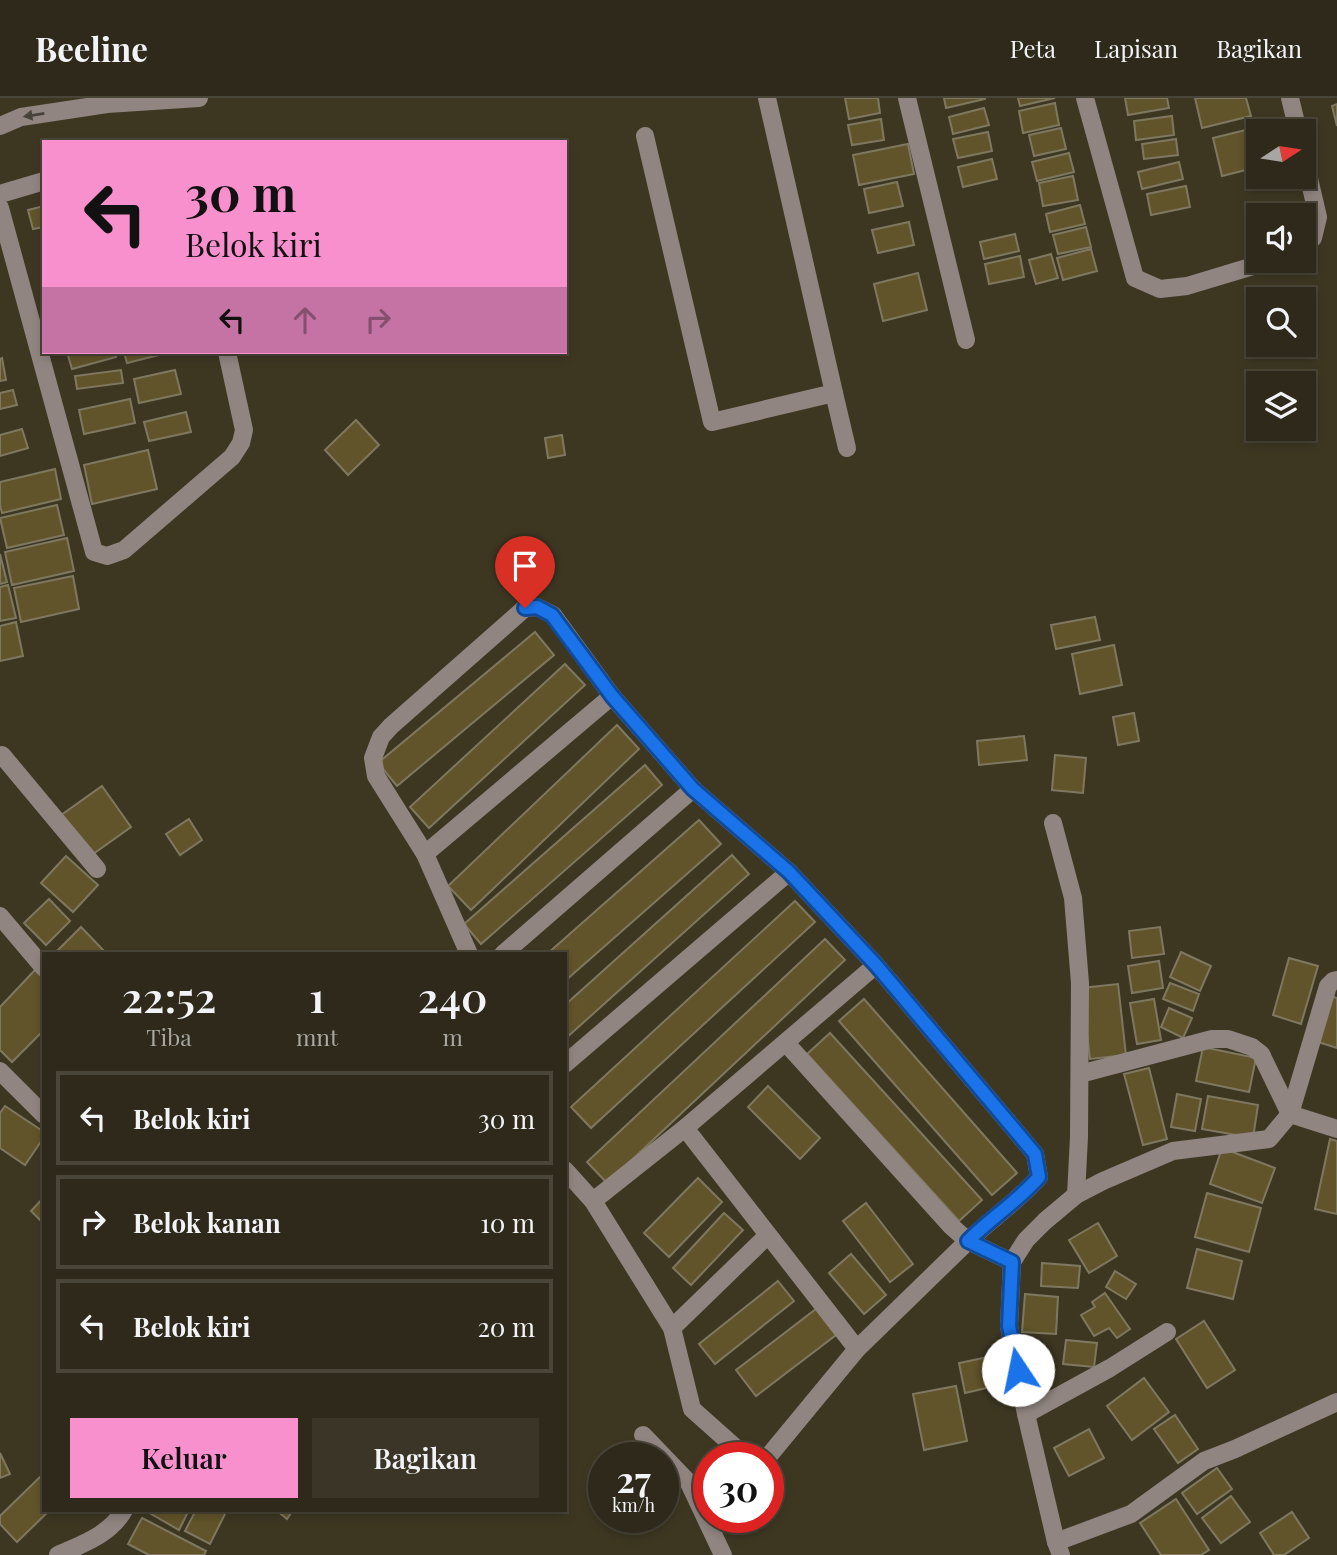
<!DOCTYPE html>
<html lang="id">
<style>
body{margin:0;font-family:"Playfair Display",serif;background:#3a3527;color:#f1f3f6;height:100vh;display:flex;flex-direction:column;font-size:26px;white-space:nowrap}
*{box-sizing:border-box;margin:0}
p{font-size:23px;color:#a7a6a2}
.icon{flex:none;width:38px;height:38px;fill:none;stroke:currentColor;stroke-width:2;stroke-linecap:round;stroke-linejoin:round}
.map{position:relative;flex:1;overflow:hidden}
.sheet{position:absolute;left:42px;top:854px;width:525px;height:560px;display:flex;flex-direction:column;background:#2e291a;border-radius:0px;box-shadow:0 4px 10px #0003,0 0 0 2px #494539}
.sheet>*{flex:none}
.guide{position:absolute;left:42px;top:42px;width:525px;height:214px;border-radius:0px;box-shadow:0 4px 10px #0003,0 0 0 2px #494539;background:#f790cd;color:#111;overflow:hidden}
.needle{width:46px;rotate:78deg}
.fabs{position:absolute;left:1246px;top:21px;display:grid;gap:14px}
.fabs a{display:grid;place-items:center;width:70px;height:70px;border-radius:0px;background:#2e291a;box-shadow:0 4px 10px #0003,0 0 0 2px #494539;font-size:35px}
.speed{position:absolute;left:588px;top:1344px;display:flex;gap:14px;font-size:35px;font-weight:700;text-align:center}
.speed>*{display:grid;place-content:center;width:91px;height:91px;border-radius:50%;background:#2e291a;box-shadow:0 4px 10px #0003,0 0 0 2px #494539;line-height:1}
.speed small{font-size:18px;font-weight:400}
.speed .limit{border:10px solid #d22;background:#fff;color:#111}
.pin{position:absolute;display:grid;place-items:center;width:60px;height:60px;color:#fff;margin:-72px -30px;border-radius:50% 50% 50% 0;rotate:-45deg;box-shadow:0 0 7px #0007}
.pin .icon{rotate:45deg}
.me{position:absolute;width:77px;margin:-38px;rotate:349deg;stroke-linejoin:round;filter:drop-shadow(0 0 5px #0008)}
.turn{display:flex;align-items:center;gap:24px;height:147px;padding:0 28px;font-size:32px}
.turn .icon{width:91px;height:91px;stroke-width:2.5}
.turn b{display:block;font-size:49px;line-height:60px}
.lanes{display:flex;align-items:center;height:66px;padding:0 28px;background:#0003;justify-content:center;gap:35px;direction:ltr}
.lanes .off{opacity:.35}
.eta{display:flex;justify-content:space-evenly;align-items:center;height:119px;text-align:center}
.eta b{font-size:42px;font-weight:600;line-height:49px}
.cta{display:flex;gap:14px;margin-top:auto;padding:14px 28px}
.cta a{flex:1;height:80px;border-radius:0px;background:#f790cd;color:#111;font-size:28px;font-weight:600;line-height:80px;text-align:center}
.cta a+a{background:#3a3527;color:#f1f3f6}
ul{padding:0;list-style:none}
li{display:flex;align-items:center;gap:21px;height:94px;margin:0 14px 10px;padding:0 14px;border:4px solid #494539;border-radius:0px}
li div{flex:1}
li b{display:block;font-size:26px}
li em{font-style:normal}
header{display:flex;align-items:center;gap:42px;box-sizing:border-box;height:98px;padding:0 35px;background:#2e291a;border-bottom:2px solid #494539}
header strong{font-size:33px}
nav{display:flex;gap:38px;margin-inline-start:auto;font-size:24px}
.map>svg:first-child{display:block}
.building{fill:#61542a;stroke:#7f7861;stroke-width:2}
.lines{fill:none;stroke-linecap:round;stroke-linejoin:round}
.minor{stroke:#908580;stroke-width:18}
.oneway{fill:#48433a}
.route-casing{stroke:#114b97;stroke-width:18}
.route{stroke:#1a73e8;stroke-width:12}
</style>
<header>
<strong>Beeline</strong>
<nav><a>Peta</a><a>Lapisan</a><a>Bagikan</a></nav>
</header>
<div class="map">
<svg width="1337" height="1457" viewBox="0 0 1337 1457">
<rect width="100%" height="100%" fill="#3d3722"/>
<!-- building -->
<g class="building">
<polygon points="845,0 878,0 880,15 849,21"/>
<polygon points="944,0 985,0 985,1 946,10"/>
<polygon points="1018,0 1055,0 1020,8"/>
<polygon points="1125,0 1167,0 1169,10 1128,17"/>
<polygon points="1195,0 1246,0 1251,18 1202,30"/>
<polygon points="1055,5 1059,27 1023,35 1019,13"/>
<polygon points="1337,6 1337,28 1332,8"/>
<polygon points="984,10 989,27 953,36 949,19"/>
<polygon points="1172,18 1174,37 1136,42 1134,23"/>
<polygon points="881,21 884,42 852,47 848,27"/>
<polygon points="1061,30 1066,51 1034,58 1029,37"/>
<polygon points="1254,30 1258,49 1258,69 1222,78 1213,40"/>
<polygon points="988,34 992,53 958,60 953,41"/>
<polygon points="1176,41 1178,57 1144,61 1142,46"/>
<polygon points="908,46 914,76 859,87 853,57"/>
<polygon points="1069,55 1074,74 1037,83 1032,64"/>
<polygon points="992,61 997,81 963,89 958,69"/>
<polygon points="1179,64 1183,81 1142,91 1138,74"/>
<polygon points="1073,78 1078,102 1043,108 1039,85"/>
<polygon points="897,84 903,108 869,115 864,91"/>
<polygon points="1186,88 1190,109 1151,117 1147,96"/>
<polygon points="1080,107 1085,126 1050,134 1046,116"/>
<polygon points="44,108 44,129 33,131 28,112"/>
<polygon points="909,124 914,147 878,155 872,132"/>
<polygon points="1086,129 1091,149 1058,156 1053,137"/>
<polygon points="1015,136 1019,153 984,161 980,144"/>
<polygon points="1091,151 1097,173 1063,182 1057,160"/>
<polygon points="1051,156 1058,180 1036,186 1029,162"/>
<polygon points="1020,158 1024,179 989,186 985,166"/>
<polygon points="918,175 927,212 883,223 874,186"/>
<polygon points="67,254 115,254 116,259 72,271"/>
<polygon points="124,254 171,254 127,265"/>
<polygon points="2,260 6,282 0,283 0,261"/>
<polygon points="121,272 123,285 77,291 75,278"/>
<polygon points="175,272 181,296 139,305 134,281"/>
<polygon points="13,292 17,307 0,311 0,295"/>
<polygon points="130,301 135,325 84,336 79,312"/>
<polygon points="186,314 191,334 149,343 144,324"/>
<polygon points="356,322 379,347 348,377 325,352"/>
<polygon points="22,331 28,350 0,358 0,337"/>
<polygon points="562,337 565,357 548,360 545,340"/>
<polygon points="148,352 157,391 92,406 84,367"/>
<polygon points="55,371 61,401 2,415 0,407 0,384"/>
<polygon points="57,407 64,437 7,450 0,420"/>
<polygon points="67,440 74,473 12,487 5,454"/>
<polygon points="0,456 7,484 0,486"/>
<polygon points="73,478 79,511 21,524 14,490"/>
<polygon points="8,487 16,520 0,523 0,489"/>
<polygon points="1095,519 1100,542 1056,551 1051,527"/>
<polygon points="16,524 23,558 0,563 0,528"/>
<polygon points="535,534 554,557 397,688 378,665"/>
<polygon points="1114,547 1122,587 1080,596 1072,556"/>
<polygon points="565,566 585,587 429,730 410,709"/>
<polygon points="1134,615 1139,643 1118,647 1113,619"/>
<polygon points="617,627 639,651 471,812 448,788"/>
<polygon points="1024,638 1027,662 979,667 977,643"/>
<polygon points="1055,657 1086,660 1083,695 1052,692"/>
<polygon points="645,667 662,687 481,846 464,826"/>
<polygon points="102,688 131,729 86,761 57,720"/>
<polygon points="189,721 202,742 180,757 166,736"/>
<polygon points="699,722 721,746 565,883 565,856 547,856"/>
<polygon points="732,757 749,776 565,941 565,907"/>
<polygon points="66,758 98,787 73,814 41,785"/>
<polygon points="49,801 70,823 46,847 24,825"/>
<polygon points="795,803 815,824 591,1030 571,1009"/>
<polygon points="81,829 107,856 54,856"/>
<polygon points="1160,829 1164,856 1132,860 1129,833"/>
<polygon points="825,841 845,862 607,1085 587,1064"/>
<polygon points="1181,854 1211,868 1200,893 1170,879"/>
<polygon points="1289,860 1318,868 1301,926 1273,917"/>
<polygon points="1159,863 1163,890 1132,895 1128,868"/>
<polygon points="35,872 44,880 44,932 12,964 0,952 0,909"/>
<polygon points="1170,885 1199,896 1193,913 1163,901"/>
<polygon points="1118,886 1126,957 1090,961 1082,890"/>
<polygon points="1328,897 1337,900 1337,950 1315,943"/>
<polygon points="864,901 1017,1075 992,1097 839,923"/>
<polygon points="1154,901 1161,942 1137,946 1130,905"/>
<polygon points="1169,910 1192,920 1183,940 1161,929"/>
<polygon points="830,935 982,1102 959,1123 807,956"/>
<polygon points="1203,949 1256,960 1249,994 1196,983"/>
<polygon points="1149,970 1167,1041 1143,1047 1124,976"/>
<polygon points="768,988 820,1040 800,1061 748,1009"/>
<polygon points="1177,996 1201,1001 1195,1033 1171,1029"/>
<polygon points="1208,998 1258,1007 1253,1040 1202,1031"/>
<polygon points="5,1008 44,1034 44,1039 25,1067 0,1050 0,1015"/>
<polygon points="1330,1041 1337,1043 1337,1116 1315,1111"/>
<polygon points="1222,1050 1275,1070 1262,1105 1210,1086"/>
<polygon points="698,1080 722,1104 669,1159 644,1135"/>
<polygon points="1207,1095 1261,1110 1249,1154 1195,1139"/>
<polygon points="44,1099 44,1126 31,1113"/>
<polygon points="866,1105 913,1166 890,1184 843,1123"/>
<polygon points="724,1115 743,1132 691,1187 673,1170"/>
<polygon points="1098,1125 1117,1158 1089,1175 1069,1142"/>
<polygon points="1197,1151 1242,1163 1233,1201 1187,1190"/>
<polygon points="851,1156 886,1197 864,1216 829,1175"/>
<polygon points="1042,1165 1080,1168 1078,1190 1041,1188"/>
<polygon points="1115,1173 1136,1186 1126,1201 1106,1189"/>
<polygon points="778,1183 794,1203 715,1266 699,1246"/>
<polygon points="1105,1195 1130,1231 1117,1240 1109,1230 1094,1238 1081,1217 1095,1209 1092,1204"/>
<polygon points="1025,1196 1058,1199 1056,1236 1022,1234"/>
<polygon points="816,1211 836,1237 756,1298 736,1272"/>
<polygon points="1204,1223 1235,1272 1207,1290 1176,1241"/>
<polygon points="1066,1242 1097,1245 1094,1269 1063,1266"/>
<polygon points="998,1257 1004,1286 965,1295 959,1265"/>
<polygon points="1144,1280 1169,1314 1132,1342 1107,1308"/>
<polygon points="956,1288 967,1343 924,1352 913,1296"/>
<polygon points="1175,1317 1198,1351 1178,1365 1154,1331"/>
<polygon points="1089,1331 1104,1360 1069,1378 1054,1350"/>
<polygon points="0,1355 10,1376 0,1380"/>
<polygon points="1217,1370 1232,1391 1197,1416 1182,1395"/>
<polygon points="43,1376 44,1412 50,1412 17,1444 0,1426 0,1418"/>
<polygon points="1231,1398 1250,1424 1221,1445 1202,1420"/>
<polygon points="1176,1401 1209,1452 1201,1457 1161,1457 1140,1425"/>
<polygon points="147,1412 189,1412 179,1432 146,1413"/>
<polygon points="196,1412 227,1412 210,1446 185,1433"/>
<polygon points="276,1412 293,1412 287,1421"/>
<polygon points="1292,1414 1309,1440 1284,1457 1274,1457 1260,1435"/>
<polygon points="142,1420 206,1453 204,1457 149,1457 128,1446"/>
</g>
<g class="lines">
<!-- minor -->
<g class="minor">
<polyline points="907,0 966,242"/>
<polyline points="1085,0 1135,180 1160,191 1187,188 1270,163"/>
<polyline points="1290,0 1298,33"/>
<polyline points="0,28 21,19 107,6 199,0"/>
<polyline points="645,38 712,324 834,295 767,0"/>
<polyline points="1304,59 1318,119 1313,140 1304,147"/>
<polyline points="0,96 44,83"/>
<polyline points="0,110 94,454 107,458 124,452 232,359 241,345 244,332 227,254"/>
<polyline points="834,295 847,350"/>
<polyline points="0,659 2,657 97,771"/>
<polyline points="1053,725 1073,800 1080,885 1079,1039 1076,1097"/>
<polyline points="425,756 612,598"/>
<polyline points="0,818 44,870"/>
<path d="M469,856L425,756L376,678L373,660L381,639L391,628L525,510L537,509L553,517L612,598L693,691L789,774L876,867L1035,1056L1039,1079C1020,1101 990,1122 968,1143L951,1128L786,945"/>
<polyline points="503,856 693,691"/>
<polyline points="565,966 789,774"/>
<polyline points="0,973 44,1017"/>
<polyline points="1080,976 1212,941 1228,941 1252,949 1261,956 1290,1016"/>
<polyline points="1290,1016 1328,888 1333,883 1337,882"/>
<polyline points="565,1072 593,1103 672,1230 692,1311 747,1360"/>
<polyline points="593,1103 685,1030"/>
<polyline points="672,1230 768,1137"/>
<polyline points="857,1251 685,1030 876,867"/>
<polyline points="1026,1316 1110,1270 1167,1234"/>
<polyline points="643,1337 689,1385 723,1457"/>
<polyline points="767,1360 857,1251 968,1143 1012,1164"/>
<polyline points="1056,1444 1131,1416 1204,1363 1235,1351 1337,1304"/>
<path d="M58,1457C82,1446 110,1437 124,1412"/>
<polyline points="1061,1457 1056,1444 1026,1316 1009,1228 1012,1164 1026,1142 1045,1123 1076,1097 1103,1083 1173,1053 1269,1041 1290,1016 1337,1031"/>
</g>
</g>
<!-- one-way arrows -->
<defs><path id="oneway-solid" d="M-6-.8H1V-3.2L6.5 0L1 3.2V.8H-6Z" transform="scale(1.75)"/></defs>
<use class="oneway" href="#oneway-solid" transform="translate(34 17) rotate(171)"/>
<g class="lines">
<!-- route casing -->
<g class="route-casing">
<path id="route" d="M525,510L537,509L552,517L612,598L693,691L789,774L876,867L1035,1056L1039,1079C1019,1102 990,1121 968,1143L1012,1164L1009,1228L1018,1272"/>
</g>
<!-- route -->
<use href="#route" class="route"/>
</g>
</svg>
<div class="fabs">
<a><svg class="needle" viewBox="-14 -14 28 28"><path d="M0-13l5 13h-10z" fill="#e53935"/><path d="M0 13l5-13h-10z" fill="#a7a6a2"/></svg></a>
<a><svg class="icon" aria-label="sound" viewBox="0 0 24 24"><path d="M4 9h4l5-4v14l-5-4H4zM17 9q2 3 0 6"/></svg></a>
<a><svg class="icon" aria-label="search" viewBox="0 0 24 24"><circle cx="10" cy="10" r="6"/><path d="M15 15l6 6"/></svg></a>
<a><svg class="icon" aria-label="layers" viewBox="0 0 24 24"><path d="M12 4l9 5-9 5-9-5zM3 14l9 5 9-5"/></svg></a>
</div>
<div class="speed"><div>27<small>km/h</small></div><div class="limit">30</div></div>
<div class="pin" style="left:525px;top:510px;background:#d93025"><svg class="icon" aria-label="arrive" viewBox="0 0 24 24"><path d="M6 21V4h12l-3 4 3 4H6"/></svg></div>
<svg class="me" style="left:1018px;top:1272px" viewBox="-20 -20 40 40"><circle r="19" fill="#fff"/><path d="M0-13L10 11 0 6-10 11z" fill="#1a73e8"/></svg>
<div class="guide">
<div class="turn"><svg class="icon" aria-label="left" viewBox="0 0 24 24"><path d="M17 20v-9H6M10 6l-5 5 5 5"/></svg><div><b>30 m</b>Belok kiri</div></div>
<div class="lanes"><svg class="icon" aria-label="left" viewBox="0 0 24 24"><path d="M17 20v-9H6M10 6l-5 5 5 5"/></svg><svg class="icon off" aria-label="ahead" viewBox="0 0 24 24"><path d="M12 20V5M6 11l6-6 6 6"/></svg><svg class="icon off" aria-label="right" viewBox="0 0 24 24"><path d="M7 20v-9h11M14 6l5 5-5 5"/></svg></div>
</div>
<section class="sheet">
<div class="eta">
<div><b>22:52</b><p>Tiba</p></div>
<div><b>1</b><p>mnt</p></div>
<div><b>240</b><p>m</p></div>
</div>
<ul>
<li><svg class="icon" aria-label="left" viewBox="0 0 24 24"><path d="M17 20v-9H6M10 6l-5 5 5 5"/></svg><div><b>Belok kiri</b></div><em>30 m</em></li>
<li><svg class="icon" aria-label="right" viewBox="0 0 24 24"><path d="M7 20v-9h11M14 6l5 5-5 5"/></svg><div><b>Belok kanan</b></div><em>10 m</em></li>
<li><svg class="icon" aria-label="left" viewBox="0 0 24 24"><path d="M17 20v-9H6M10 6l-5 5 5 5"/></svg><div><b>Belok kiri</b></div><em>20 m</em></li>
</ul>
<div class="cta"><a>Keluar</a><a>Bagikan</a></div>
</section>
</div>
